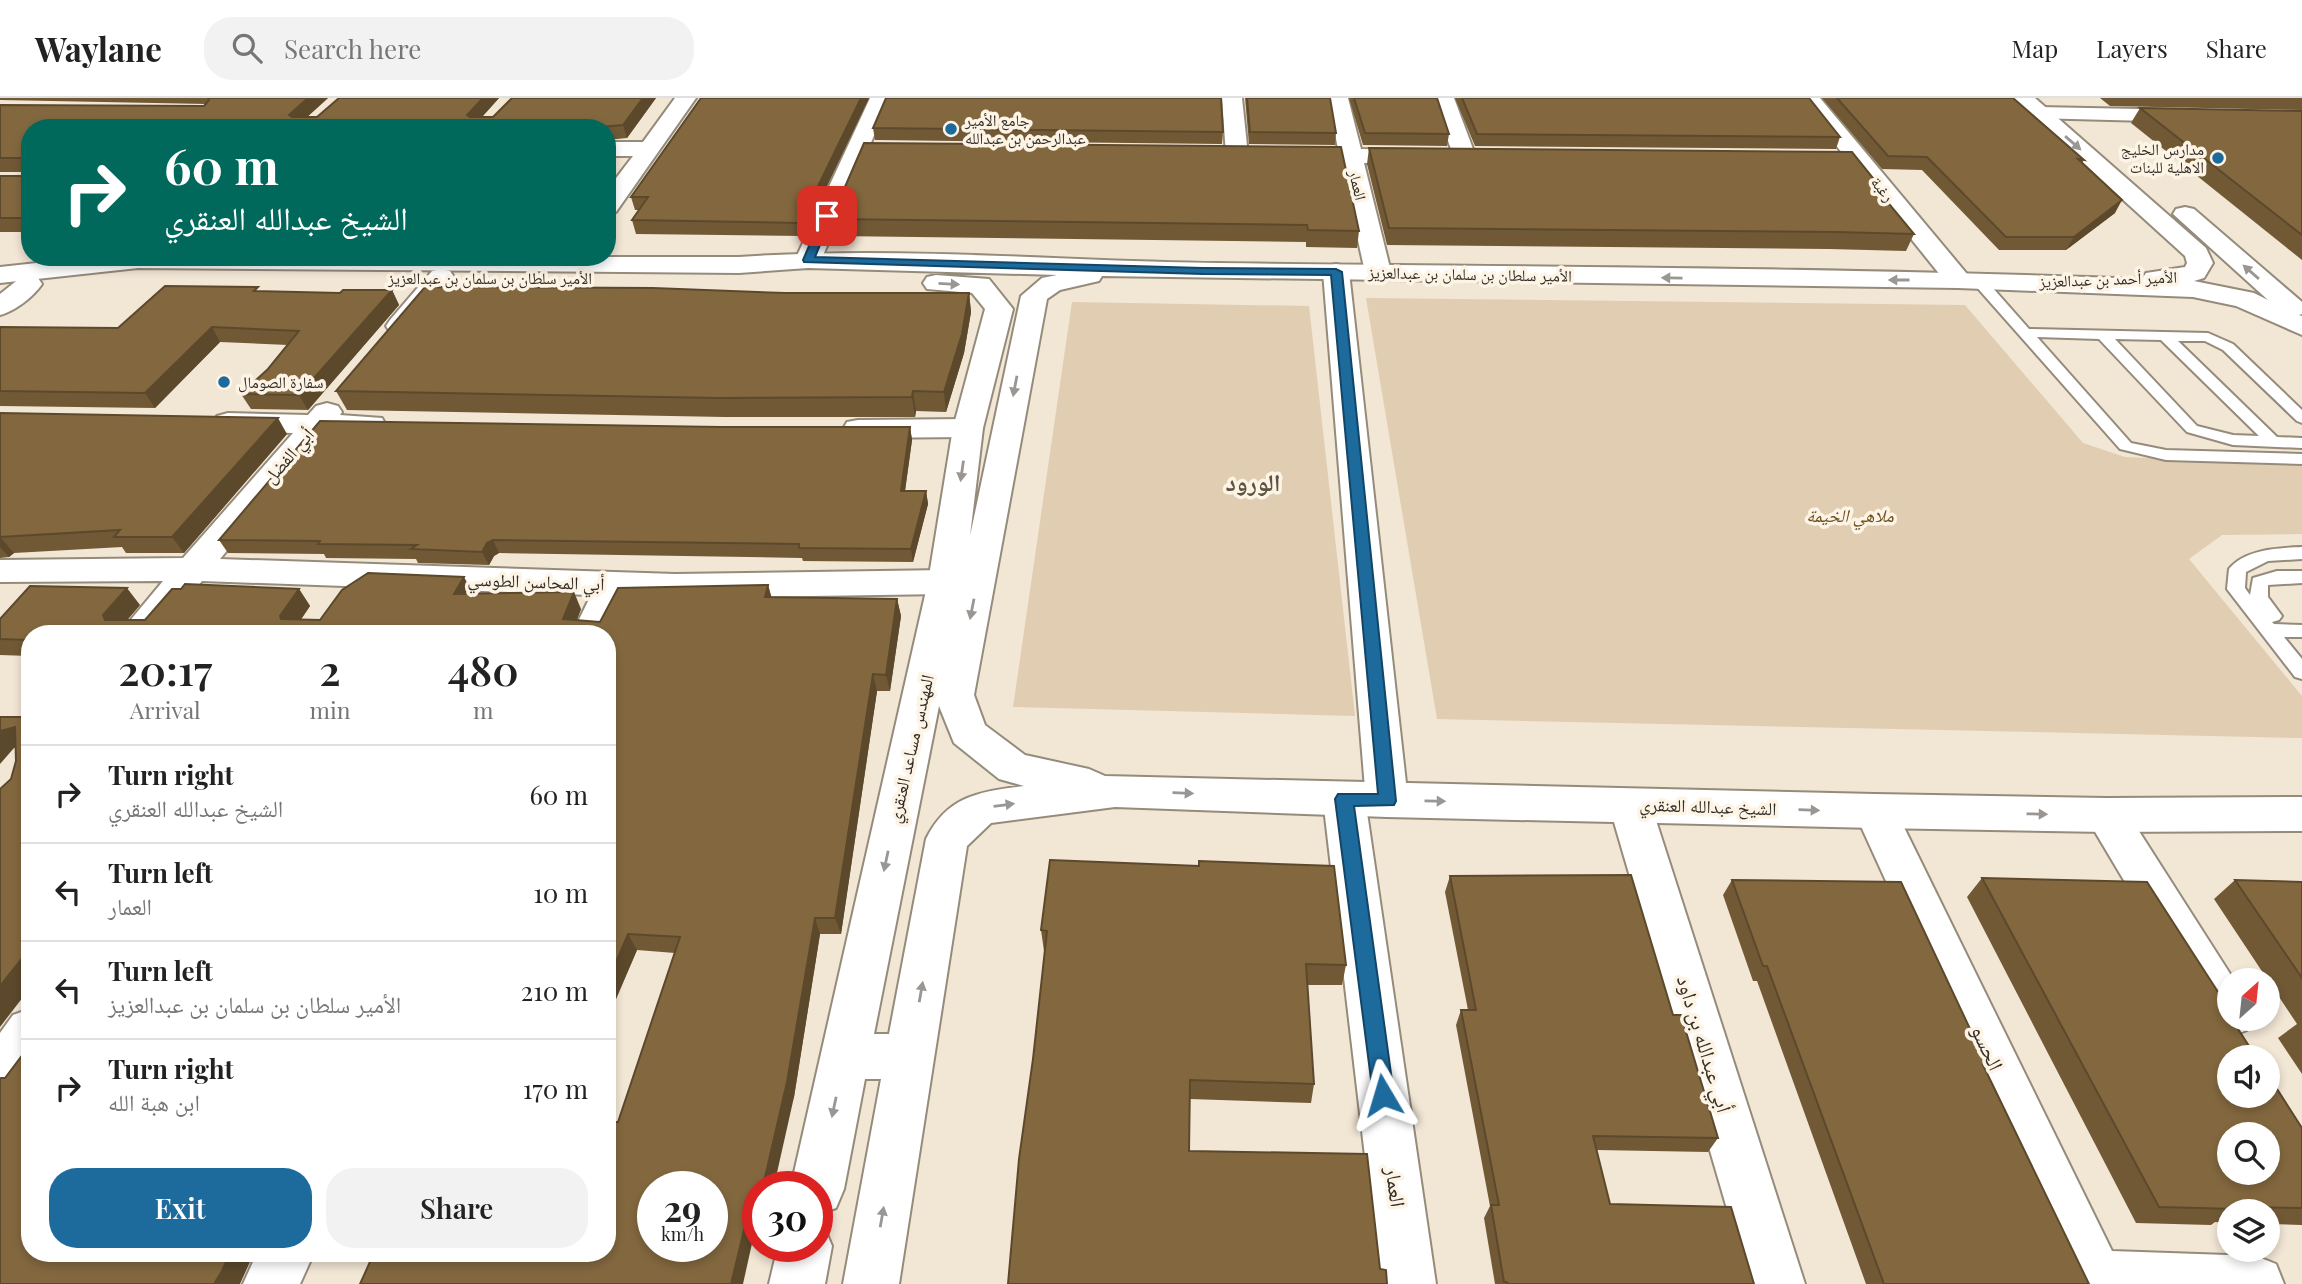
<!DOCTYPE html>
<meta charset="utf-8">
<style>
body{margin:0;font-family:"Playfair Display","Noto Naskh Arabic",serif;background:#f2f2f2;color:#222;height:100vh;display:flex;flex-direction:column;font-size:26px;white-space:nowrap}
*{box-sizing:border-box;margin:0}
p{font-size:23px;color:#767676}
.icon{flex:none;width:38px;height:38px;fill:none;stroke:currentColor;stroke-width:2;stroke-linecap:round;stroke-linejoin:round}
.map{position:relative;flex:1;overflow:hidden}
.drawer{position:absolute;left:21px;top:527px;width:595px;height:637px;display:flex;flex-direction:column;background:#fff;border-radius:28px;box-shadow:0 4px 10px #0003}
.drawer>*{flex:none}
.top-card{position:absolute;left:21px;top:21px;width:595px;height:147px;border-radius:28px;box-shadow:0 4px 10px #0003;background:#00695c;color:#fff;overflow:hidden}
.needle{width:46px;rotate:27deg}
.fabs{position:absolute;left:2217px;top:870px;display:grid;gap:14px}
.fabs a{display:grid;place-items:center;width:63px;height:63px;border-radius:50%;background:#fff;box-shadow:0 4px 10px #0003;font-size:35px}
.speed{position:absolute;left:637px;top:1073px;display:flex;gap:14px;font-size:35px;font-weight:700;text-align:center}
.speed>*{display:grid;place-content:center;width:91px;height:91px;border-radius:50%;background:#fff;box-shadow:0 4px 10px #0003;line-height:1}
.speed small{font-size:18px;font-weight:400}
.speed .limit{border:10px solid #d22;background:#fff;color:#111}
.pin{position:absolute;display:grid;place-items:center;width:60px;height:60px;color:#fff;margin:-30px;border-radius:14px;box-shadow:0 4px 10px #0006}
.me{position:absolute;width:77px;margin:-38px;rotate:353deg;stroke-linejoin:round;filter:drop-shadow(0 0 5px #0008)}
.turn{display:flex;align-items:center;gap:24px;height:147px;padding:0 28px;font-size:32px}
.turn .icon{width:91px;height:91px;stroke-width:2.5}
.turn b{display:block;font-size:49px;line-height:60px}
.eta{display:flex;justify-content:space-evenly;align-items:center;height:119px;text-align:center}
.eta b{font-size:42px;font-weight:600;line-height:49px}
.primary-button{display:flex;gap:14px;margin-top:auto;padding:14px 28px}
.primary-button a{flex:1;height:80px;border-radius:28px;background:#1d6a9d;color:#fff;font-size:28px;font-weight:600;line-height:80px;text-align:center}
.primary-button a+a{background:#f2f2f2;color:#222}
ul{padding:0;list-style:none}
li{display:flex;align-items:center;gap:21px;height:98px;padding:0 28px;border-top:2px solid #e0e0e0}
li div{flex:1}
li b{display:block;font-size:26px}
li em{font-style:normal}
header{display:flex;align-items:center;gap:42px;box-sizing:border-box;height:98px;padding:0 35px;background:#fff;border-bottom:2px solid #e0e0e0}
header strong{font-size:33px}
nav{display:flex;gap:38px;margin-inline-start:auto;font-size:24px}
.search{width:490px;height:63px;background:#f2f2f2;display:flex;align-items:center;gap:18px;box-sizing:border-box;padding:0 24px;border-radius:28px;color:#767676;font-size:26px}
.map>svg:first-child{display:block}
.green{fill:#e1cdb1}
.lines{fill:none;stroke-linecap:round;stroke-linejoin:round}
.lane-casing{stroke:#958b7b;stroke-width:4}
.street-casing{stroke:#958b7b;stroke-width:4}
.secondary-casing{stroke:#958b7b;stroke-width:4}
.lane{fill:#fff;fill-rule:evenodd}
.street{fill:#fff;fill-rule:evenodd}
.secondary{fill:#fff;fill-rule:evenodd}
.wall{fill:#715936}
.shaded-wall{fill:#5c492c}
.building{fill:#83683f;stroke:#5c492c;stroke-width:2;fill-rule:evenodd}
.oneway{fill:#999694}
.route{fill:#1d6a9d;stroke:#134566;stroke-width:2}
.poi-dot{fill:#1d6a9d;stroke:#fdf4e6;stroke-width:2.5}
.labels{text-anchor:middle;stroke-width:7;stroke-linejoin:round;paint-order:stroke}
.far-poi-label{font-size:16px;fill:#332e28;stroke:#fdf4e6;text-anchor:start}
.far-street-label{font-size:16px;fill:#332e28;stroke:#fdf4e6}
.street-label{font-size:18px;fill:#332e28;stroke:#fdf4e6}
.park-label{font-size:18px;font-style:italic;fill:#6c4f1c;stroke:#fdf4e6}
.near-street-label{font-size:21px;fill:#332e28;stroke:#fdf4e6}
.district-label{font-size:24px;font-weight:bold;fill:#5d5445;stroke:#fdf4e6}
</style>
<header>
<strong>Waylane</strong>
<div class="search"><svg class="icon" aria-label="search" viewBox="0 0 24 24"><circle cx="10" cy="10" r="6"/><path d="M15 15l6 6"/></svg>Search here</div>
<nav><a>Map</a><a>Layers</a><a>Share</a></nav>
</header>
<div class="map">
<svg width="2302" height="1186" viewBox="0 0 2302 1186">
<rect width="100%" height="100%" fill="#f2e6d5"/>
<!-- green -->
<g class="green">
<polygon points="1366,200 1965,207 2083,345 2125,359 2302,367 2302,436 2222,437 2189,461 2302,598 2302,640 1437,621"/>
<polygon points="1072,204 1309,208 1355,618 1013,609"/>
</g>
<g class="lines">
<!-- lane casing -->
<g class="lane-casing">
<g id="lane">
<path d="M1979,179L1984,180L2029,231L2208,235L2233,246L2302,312V325L2297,323L2223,252L2205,243H2178L2277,339L2302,340V350L2233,347L2187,334L2099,241L2037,239L2131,345L2166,352L2302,356V366L2166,362L2120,351L1974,186L1972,183ZM2115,241L2161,242L2259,338L2233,337L2197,328Z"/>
<path d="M2302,449V461L2268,463L2246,474L2245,490L2250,497L2253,480L2277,473H2302V485L2268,487V499L2282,518L2279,522L2272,524L2274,526L2302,527V539H2284L2302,561V581L2295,579L2227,491L2229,471C2245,451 2279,450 2302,449Z"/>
</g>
</g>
<!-- street casing -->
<g class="street-casing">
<g id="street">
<polygon points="675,0 696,0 616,114 607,116 607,92 633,58 607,58 607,44 643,44"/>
<polygon points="870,0 890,0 821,162 817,167 808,170 799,167 795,162"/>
<polygon points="1222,0 1242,0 1248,57 1245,62 1229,62 1226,57"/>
<polygon points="1328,0 1348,0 1361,51 1421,52 1429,54 1432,59 1429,64 1421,66 1364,65 1391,174 1387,180 1378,182 1369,180 1365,174 1341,65 1289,64 1281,62 1278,57 1281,52 1338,51"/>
<polygon points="1432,0 1454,0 1476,59 1473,64 1457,64 1454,59"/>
<polygon points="1798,0 1820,0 1967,176 1971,182 1967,188 1958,190 1949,188"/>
<polygon points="2039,9 2188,12 2196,13 2199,18 2196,23 2188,24 2031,20 2028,15 2031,10"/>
<polygon points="1336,166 1345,168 1349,174 1408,703 1402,715 1387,719 1372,715 1366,703 1323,174 1327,168"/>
<polygon points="441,171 450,173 454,179 450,185 410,234 400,236 390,234 386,228 390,222 432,173"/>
<path d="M29,178L38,180L42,186C33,199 15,213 0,217V196L20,180Z"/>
<polygon points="327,305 338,308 342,314 340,317 382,320 386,327 382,334 371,336 325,335 220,461 675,476 946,472 958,476 964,484 958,492 946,496 675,500 626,498 607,538 607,536 572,536 591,497 202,483 158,536 119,536 163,483 0,484 0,462 183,460 293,335 228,333 217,330 213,324 217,318 228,315 308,317 316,308"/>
<polygon points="968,321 979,323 983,330 979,337 968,339 858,340 847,338 843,331 847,324 858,322"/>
<polygon points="1344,685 1359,690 1365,701 1436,1186 1380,1186 1323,701 1329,690"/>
<polygon points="1630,691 1645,695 1651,707 1805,1186 1749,1186 1609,707 1615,695"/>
<polygon points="1875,696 1890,701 1896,713 2112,1153 2256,1158 2276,1166 2284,1186 2070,1186 1854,713 1860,701"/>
<polygon points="2106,700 2121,705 2234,882 2230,882 2230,920 2252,920 2247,932 2230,939 2213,932 2085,717 2091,705"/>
<path d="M30,911C30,949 42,982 0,998V935L13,917Z"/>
<polygon points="257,1155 314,1155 300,1186 243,1186"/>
</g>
</g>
<!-- secondary casing -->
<g class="secondary-casing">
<g id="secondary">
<path d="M2011,0H2035L2206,150L2213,165L2204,180L2194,183L2254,195L2268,202L2173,116L2176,111L2185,109L2194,111L2302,204V216L2299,217L2302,218V237L2236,208L2193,199L1958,190L1102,178L1099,183L1060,192L1047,201L974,597L985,627L1025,657L1089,671L1105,678L1875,696L2106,700L2302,699V733L2106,734L1875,730L1387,719L1115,709L991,725L967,748L899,1186H843L881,981H865L844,1091L836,1110L817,1117V1088H791L928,484L953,330L985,211L972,195L927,191L923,185L927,179L936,177L989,181L1013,211L983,330L970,438L1021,198L1042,180L1057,177L808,170L739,175L138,170L0,185V169L92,159H739C898,148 1059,163 1218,165C1526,169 1834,169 2142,181L2146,175L2185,169L2187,165L2185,158ZM939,608L954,645L999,681L1024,688C980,694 948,697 926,741L889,936H874Z"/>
<polygon points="817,1126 824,1129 832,1148 825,1186 769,1186 778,1148 817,1148"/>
</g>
</g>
<!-- lane -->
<use href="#lane" class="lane"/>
<!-- street -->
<use href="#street" class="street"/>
<!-- secondary -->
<use href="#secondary" class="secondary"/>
</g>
<!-- wall -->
<g class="wall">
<polygon points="0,0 328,0 307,19 317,19 499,0 482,19 493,19 512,0 656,0 627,40 607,42 607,30 30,30 30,134 0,134 0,78 23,78 23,74 0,74 0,7 204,8 206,6 0,2"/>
<polygon points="701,0 869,0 803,138 636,136 632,122 639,112 635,112 631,99"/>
<polygon points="1245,0 1330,0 1336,35 1335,47 1249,46"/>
<polygon points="1349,0 1437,0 1449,36 1447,48 1363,47"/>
<polygon points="1455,0 1809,0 1840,39 1836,51 1475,48"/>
<polygon points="1822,0 2013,0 2084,62 2082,65 2115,115 2066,152 1999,152 1922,72 1882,71"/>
<polygon points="2100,0 2302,0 2302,12 2110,8"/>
<polygon points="2140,10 2302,13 2302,162 2131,25"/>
<polygon points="873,30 1223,34 1222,46 875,42"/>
<polygon points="864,45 1359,133 1357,150 1306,149 1306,144 834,138 831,121"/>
<polygon points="1369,50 1885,95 1883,99 1914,136 1906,153 1829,151 1387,147 1367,66"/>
<polygon points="392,192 399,207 308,312 251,311 241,296 268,271 288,247 220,244 155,310 0,308 0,229 118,230 260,193 340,195"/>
<polygon points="785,195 969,195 971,214 964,255 946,314 916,313 915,319 725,319 347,312 336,293"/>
<polygon points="0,315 287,336 184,455 126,455 122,449 14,455 9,459 0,460"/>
<polygon points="721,329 910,329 912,342 905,393 926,393 928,406 913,464 803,463 802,460 499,455 494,458 489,467 418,465 416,461 326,460 324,456 228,455 219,442"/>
<polygon points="768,487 771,499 897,501 901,518 890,593 877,593 841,836 820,836 794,999 758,1088 758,1141 753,1141 618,1024 675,855 637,852 607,922 607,536 30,536 30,558 0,557 0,521 140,507 127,522 145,522 299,491 310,508 301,521 320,522 473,495 581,511 577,522 600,524"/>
<polygon points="1450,778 1673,917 1718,1040 1708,1054 1597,1052 1610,1106 1754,1186 1495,1186 1484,1120 1490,1108 1456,927 1461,912 1468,912 1445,794"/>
<polygon points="1982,780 2229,911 2226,913 2302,1030 2302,1127 2268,1126 2268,1113 2230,1113 2230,1125 2215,1124 2211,1127 2136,1125 1967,799"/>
<polygon points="1732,782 1987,967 1984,970 2089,1186 1866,1186 1757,883 1753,883 1723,797"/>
<polygon points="2235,782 2302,784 2302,976 2278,940 2297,926 2214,801"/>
<polygon points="1041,832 1346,867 1342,887 1307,887 1314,986 1311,1005 1190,1001 1189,1053 1380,1171 1387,1186 1033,961 1045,853 1044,853"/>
</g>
<!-- shaded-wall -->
<g class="shaded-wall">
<polygon points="308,0 328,0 295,30 289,17"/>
<polygon points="483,0 499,0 472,30 467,17"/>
<polygon points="643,0 656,0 627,40 623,27"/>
<polygon points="861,0 869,0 803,138 800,125"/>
<polygon points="607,49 611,62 607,68"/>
<polygon points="2122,102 2115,115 2066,152 2074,139"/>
<polygon points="392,192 399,207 308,312 299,297"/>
<polygon points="969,195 971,214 964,255 946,314 944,294"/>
<polygon points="212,229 220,244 155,310 145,295"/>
<polygon points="913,293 916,313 915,319 912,299"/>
<polygon points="278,320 287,336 184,455 172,439"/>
<polygon points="910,329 912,342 903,407 901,393"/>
<polygon points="926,393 928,406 913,464 911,451"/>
<polygon points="0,439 14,455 9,459 0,449"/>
<polygon points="493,442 499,455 494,458 489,467 482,454 487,445"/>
<polygon points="464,479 473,495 454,496"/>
<polygon points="768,487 773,504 765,499"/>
<polygon points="127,490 140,507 117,534 105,522 103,517"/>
<polygon points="299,491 310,508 292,535 281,521 280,518"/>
<polygon points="574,494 581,511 571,536 563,521"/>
<polygon points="897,501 901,518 890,593 886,577"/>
<polygon points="873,576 877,593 841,836 835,820"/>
<polygon points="15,629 30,646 14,650 0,666 0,633"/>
<polygon points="815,820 820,836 794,999 774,1088 763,1088"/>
<polygon points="628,836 637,852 607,922 607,885"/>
<polygon points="30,850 30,890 0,929 0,888"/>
<polygon points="758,1112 758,1135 754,1128"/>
<polygon points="745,1128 753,1141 743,1186 731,1186"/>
<polygon points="230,1155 254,1155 240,1186 214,1186"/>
</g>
<!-- building -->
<g class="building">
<polygon points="208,0 308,0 289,17 292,19 317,19 339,0 483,0 467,17 470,19 493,19 512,0 643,0 623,27 601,29 601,30 30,30 30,120 0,120 0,78 23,78 23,60 0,60 0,7 204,8 209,2"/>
<polygon points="701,0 861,0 800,125 632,122 648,99 631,99"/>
<polygon points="886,0 1221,0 1223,34 873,30"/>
<polygon points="1247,0 1330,0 1336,35 1250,34"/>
<polygon points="1354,0 1437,0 1449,36 1365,35"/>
<polygon points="1462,0 1809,0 1840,39 1477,36"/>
<polygon points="1837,0 2013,0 2084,62 2078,61 2122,102 2074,139 2006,139 1927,59 1888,58"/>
<polygon points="2140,10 2302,13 2302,137"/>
<polygon points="864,45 1341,49 1359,133 1308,132 1307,127 831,121"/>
<polygon points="1369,50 1852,54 1885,95 1880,95 1914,136 1836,134 1389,130"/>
<polygon points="165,188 258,189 254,193 340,195 343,192 392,192 299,297 241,296 268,271 299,233 212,229 145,295 0,293 0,229 118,230"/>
<polygon points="425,189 653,190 785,195 969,195 962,236 944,294 913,293 912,299 719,300 336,293"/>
<polygon points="0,315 278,320 172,439 114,439 120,432 0,439"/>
<polygon points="320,323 721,329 910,329 901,393 926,393 911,451 799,450 799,446 493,442 487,445 482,454 411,451 417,447 318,446 320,443 219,442"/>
<path d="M368,475L464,479L454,496L574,494L563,521L600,524L618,490L768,487L765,499L897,501L886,577L873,576L835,820H815L787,984L763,1088H758V1112L754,1128H745L731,1186H360L374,1155H607V1024H618L680,839L628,836L607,885V536H30V542L0,541V521L30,488L127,490L103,517L105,522H145L172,491H181L185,486L299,491L280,518L281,521L320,522L342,492ZM653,1088H712V1148H653Z"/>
<polygon points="0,619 30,619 30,850 0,888 0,691 11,681 16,663 15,629 0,633"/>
<polygon points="1050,762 1199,768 1199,763 1334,768 1346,867 1306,866 1314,986 1190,982 1189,1053 1367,1056 1380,1171 1386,1172 1387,1186 1008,1186 1019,1061 1033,961 1047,833 1041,832"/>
<polygon points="1631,777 1673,917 1681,917 1718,1040 1593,1038 1610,1106 1731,1109 1754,1186 1508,1186 1507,1184 1504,1184 1491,1107 1499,1107 1461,912 1476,912 1450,778"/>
<path d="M1982,780L2147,784L2229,911H2225L2230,918V920H2231L2256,959H2230V998H2268V977L2302,1030V1110L2234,1109L2236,1111L2159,1109ZM2230,1036H2268V1074H2230Z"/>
<polygon points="1732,782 1901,784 1987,967 1983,967 2089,1186 1884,1186 1767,868 1763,868"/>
<polygon points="2235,782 2302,784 2302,880"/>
<polygon points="30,947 30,1155 230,1155 222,1173 214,1186 0,1186 0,981 1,980 5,980"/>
</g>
<!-- one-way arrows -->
<defs><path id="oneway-solid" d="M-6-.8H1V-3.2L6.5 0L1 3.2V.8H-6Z" transform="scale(1.75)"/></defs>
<g class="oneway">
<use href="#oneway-solid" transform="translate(2073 45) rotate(41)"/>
<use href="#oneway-solid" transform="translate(2251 174) rotate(-139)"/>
<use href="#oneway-solid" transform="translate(1672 180) rotate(-179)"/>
<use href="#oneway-solid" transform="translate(1899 182) rotate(-180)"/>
<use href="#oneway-solid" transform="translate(949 186) rotate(3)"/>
<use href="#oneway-solid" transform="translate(1015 288) rotate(101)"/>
<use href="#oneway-solid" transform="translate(962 373) rotate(98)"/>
<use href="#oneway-solid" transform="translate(972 511) rotate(101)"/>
<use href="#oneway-solid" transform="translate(1183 695) rotate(2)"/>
<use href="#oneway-solid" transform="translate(1435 703) rotate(1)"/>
<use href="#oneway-solid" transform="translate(1004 707) rotate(-7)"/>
<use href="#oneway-solid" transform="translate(1809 712) rotate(2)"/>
<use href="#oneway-solid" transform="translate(2037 716) rotate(1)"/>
<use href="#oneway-solid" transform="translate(886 763) rotate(102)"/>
<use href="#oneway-solid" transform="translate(921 894) rotate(-80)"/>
<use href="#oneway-solid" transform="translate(834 1009) rotate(102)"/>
<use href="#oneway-solid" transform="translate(882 1119) rotate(-80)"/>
</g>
<!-- route -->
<polygon class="route" points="827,115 832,118 815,159 1203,170 1336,171 1342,174 1396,703 1394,707 1354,708 1394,997 1391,1004 1383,1007 1376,1004 1373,997 1335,701 1338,696 1378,696 1331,177 1203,176 804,164 803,162 822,118"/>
<!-- markers -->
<g class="poi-dot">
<circle cx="951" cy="31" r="7"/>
<circle cx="2218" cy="60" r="7"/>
<circle cx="224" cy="284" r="7"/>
</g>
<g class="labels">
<!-- far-poi labels -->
<g class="far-poi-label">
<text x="965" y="28">جامع الأمير<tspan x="965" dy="18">عبدالرحمن بن عبدالله</tspan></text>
<text x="2204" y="57" text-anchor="end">مدارس الخليج<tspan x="2204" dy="18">الاهلية للبنات</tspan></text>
<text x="238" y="290">سفارة الصومال</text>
</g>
<!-- far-street labels -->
<g class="far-street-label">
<text transform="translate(1358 87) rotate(77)" y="6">العمار</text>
<text transform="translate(1883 91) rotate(51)" y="6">رغبة</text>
<text transform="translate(1470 176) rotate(1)" y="6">الأمير سلطان بن سلمان بن عبدالعزيز</text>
<text x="490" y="186">الأمير سلطان بن سلمان بن عبدالعزيز</text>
<text transform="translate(2108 181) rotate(-2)" y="6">الأمير أحمد بن عبدالعزيز</text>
</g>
<!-- street labels -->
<g class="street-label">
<text transform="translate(289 358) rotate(-49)" y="6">أبي الفضل</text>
<text transform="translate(536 484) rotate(2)" y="6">أبي المحاسن الطوسي</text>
<text transform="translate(911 651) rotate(-77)" y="6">المهندس مساعد العنقري</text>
<text transform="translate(1708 709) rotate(2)" y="6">الشيخ عبدالله العنقري</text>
</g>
<!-- park labels -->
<g class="park-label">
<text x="1850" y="424">ملاهي الخيمة</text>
</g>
<!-- near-street labels -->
<g class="near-street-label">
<text transform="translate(1704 946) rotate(73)" y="7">أبي عبدالله بن داود</text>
<text transform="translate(1987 950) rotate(65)" y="7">الحسو</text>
<text transform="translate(1395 1089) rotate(82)" y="7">العمار</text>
</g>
<!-- district labels -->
<g class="district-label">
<text x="1253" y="393">الورود</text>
</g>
</g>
</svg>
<div class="fabs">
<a><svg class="needle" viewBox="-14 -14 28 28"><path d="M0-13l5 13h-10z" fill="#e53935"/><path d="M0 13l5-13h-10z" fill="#767676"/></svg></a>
<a><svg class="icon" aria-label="sound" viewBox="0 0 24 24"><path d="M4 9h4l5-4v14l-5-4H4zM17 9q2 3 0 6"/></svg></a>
<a><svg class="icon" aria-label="search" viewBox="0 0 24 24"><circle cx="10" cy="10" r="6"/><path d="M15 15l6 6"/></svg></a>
<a><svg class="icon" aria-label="layers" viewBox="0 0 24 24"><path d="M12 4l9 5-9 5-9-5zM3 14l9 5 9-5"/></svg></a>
</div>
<div class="speed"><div>29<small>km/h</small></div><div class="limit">30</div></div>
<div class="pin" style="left:827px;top:118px;background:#d93025"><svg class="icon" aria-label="arrive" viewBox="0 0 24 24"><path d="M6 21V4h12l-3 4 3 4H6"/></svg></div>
<svg class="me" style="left:1383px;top:997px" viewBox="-20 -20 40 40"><path d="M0-17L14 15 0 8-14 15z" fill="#1d6a9d" stroke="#fff" stroke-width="4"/></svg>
<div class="top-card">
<div class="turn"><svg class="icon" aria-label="right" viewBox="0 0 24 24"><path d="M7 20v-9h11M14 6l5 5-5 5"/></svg><div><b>60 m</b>الشيخ عبدالله العنقري</div></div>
</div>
<section class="drawer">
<div class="eta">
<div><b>20:17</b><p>Arrival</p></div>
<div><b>2</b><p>min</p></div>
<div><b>480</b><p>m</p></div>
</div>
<ul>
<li><svg class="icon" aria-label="right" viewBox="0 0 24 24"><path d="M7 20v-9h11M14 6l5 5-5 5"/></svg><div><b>Turn right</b><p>الشيخ عبدالله العنقري</p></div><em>60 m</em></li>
<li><svg class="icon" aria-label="left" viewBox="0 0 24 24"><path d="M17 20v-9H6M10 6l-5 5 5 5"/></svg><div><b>Turn left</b><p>العمار</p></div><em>10 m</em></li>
<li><svg class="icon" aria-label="left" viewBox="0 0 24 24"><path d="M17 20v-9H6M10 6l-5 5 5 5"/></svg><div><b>Turn left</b><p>الأمير سلطان بن سلمان بن عبدالعزيز</p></div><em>210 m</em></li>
<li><svg class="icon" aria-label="right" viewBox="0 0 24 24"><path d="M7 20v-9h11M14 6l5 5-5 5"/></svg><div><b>Turn right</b><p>ابن هبة الله</p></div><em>170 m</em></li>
</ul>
<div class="primary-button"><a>Exit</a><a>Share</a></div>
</section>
</div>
